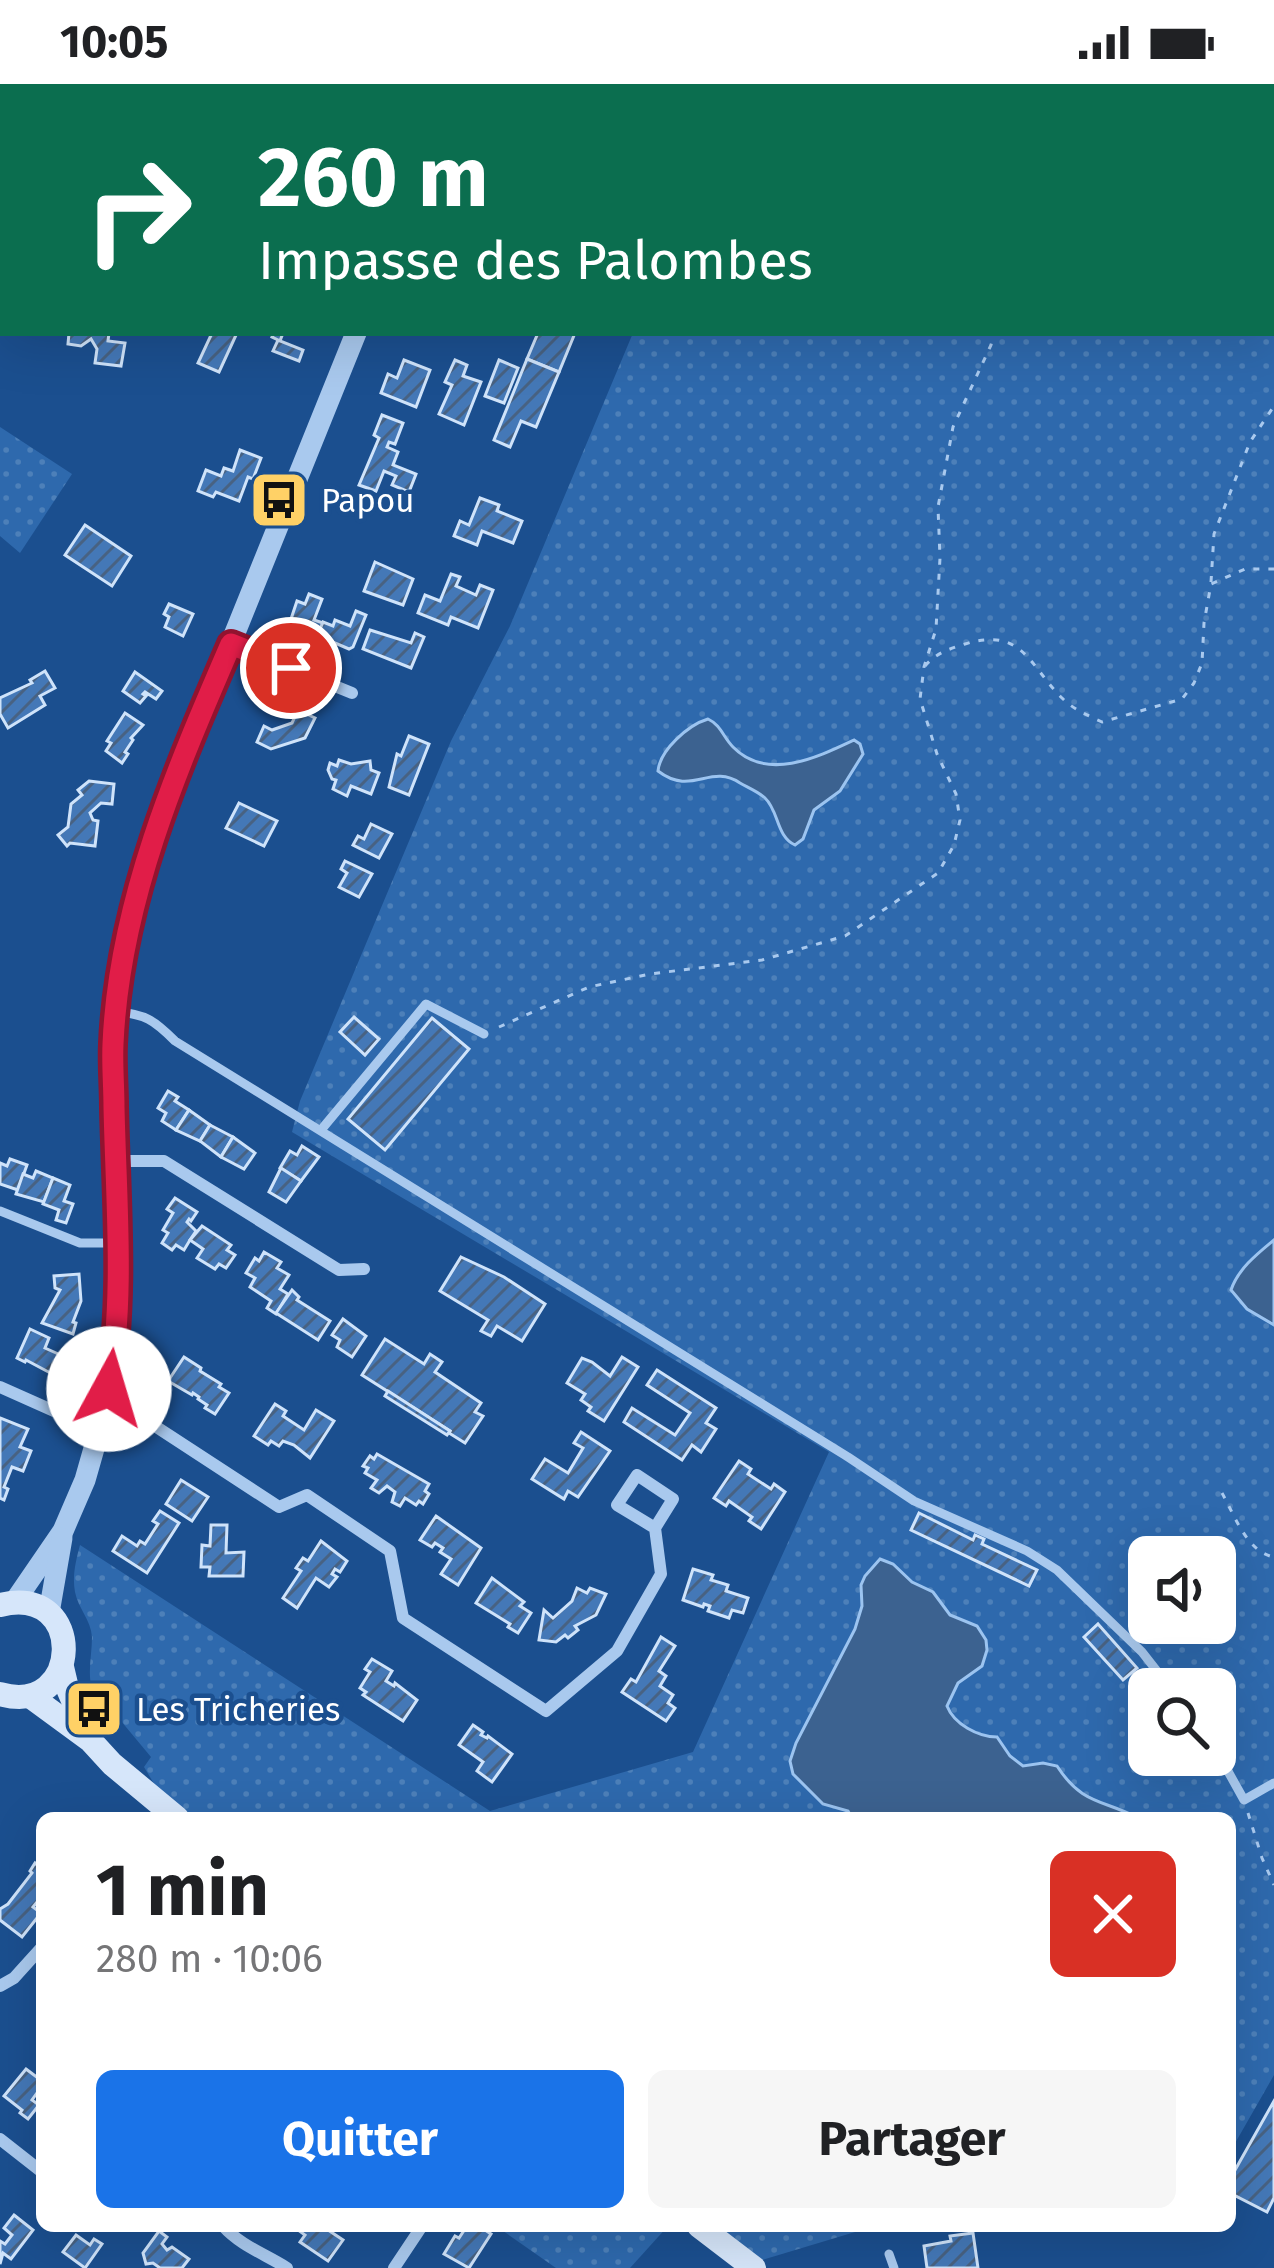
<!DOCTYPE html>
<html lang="fr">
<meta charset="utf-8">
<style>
body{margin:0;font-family:"Fira Sans",sans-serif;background:#f6f6f6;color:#202124;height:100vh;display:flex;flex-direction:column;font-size:45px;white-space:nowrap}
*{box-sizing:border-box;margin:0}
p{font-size:39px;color:#757577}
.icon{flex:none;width:66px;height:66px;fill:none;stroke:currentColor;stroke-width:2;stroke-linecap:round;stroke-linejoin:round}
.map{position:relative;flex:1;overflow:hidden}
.drawer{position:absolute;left:36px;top:1728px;width:1200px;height:420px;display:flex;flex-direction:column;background:#fff;border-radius:18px;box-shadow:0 12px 48px #0002}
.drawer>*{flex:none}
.guide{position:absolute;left:0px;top:0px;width:1275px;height:252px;box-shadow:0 12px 48px #0002;background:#0b6e4f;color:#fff;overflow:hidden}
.controls{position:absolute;left:1128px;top:1452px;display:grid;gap:24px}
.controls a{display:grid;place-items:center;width:108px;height:108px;border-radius:18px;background:#fff;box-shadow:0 12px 48px #0002;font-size:60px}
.pin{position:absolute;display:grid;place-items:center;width:102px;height:102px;color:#fff;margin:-51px;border:6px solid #fff;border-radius:50%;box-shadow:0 3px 12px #0007}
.me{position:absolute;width:132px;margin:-66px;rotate:6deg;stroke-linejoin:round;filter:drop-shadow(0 0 9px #0008)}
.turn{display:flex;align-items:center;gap:42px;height:252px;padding:0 60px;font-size:54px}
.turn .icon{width:156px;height:156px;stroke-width:2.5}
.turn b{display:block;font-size:84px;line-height:102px}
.round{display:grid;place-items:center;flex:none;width:126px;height:126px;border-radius:18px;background:#f6f6f6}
.summary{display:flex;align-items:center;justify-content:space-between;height:204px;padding:0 60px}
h1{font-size:72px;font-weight:700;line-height:90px}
.action{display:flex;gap:24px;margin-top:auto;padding:24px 60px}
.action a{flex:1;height:138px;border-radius:18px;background:#1a73e8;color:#fff;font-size:48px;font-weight:700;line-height:138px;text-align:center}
.action a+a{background:#f6f6f6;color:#202124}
.status{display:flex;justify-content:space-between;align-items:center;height:84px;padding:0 60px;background:#fff;direction:ltr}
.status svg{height:33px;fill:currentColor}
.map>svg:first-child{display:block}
.green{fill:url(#green-dots);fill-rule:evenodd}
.water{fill:#3c6290;stroke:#9cc4f0;stroke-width:3}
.building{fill:url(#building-hatch);stroke:#cfe3fa;stroke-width:3}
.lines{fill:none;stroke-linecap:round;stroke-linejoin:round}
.path{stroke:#a9c9ee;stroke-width:3;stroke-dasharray:6 9;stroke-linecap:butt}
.service{stroke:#a9c9ee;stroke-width:9}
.minor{stroke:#a9c9ee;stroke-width:12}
.tertiary{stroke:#a9c9ee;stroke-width:21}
.secondary{stroke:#d6e6fa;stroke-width:24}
.route-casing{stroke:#92132f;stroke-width:30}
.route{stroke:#e11d48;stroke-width:21}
.labels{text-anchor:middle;stroke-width:9;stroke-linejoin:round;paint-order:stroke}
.poi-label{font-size:33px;fill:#fff;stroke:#1b4f8f;text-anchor:start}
</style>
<div class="status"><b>10:05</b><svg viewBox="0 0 49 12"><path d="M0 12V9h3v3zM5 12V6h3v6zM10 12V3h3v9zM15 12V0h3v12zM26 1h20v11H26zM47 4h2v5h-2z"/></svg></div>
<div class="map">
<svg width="1274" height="2184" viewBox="0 0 1274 2184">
<defs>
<pattern id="green-dots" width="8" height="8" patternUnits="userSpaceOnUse" patternTransform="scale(3)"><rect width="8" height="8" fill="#2e69ad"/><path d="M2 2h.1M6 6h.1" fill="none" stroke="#4d80b9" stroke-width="1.8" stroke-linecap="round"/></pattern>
<pattern id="building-hatch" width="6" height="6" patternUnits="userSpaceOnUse" patternTransform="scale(3)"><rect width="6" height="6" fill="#4478b7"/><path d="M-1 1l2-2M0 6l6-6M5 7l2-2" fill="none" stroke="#486282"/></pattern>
</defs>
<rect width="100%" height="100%" fill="#1b4f8f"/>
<!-- green -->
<g class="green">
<path d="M738,0H1274V1991L1230,2068V1734H193L159,1708L144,1683L151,1673L91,1601C88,1584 92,1570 92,1553C91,1536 78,1524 75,1508C72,1492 76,1476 80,1461L490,1727L693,1668L829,1368L292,1048L300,1017L451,657L510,542L633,249H1272V3H737ZM1149,1473H1215V1539H1149ZM1149,1605H1215V1671H1149Z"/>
<polygon points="0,343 72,390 20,469 0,452"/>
<polygon points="496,2142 668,2142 630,2184 556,2184"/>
<polygon points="716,2142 875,2142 762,2176"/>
</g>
<!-- water -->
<g class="water">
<path d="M708,635C721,641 723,653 733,663C767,698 818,673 854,656L860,660L863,670L840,707L814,726L803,755L795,761C776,752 779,727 765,714C759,708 747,703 740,699C710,679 692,713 658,687C660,666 688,641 708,635Z"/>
<path d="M1274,1156V1241L1247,1225L1231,1206C1238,1185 1257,1170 1274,1156Z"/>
<path d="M880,1475L893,1480L912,1498L933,1508L950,1531L977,1542L986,1556L987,1566L982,1582L958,1599L947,1622C954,1640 978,1653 997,1653L1010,1672L1023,1682L1043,1679L1057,1682C1083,1722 1103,1715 1138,1734H852L848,1727L823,1720L793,1690L790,1677L796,1659L855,1545L862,1522L861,1501L865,1492Z"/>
</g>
<!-- building -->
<g class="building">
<polygon points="69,249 109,249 108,257 125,259 121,282 95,279 97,265 91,255 81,262 68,260"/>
<polygon points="212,249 237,249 219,288 198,279"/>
<polygon points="274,249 283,249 280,257 303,266 299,277 273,267 278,256 272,253"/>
<polygon points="538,249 575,249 559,288 527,275"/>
<polygon points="527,275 559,288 536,343 521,337 510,363 494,356"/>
<polygon points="404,276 430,286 416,323 381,309 388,290 397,294"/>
<polygon points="455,276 467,281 463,292 481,298 464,341 439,330 452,301 445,298"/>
<polygon points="499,276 518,284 504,319 485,312"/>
<polygon points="382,331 403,339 395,360 389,358 387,363 398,368 393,381 416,390 409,408 392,401 396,392 384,387 376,407 359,401 379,354 374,351"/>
<polygon points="240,366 261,374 253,395 248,393 239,417 216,408 213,413 198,407 206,386 221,392 224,384 233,387"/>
<polygon points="480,414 499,421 497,427 522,437 513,459 482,447 477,461 454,452 460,437 469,441"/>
<polygon points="85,441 131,472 112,502 65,471"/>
<polygon points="375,478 413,495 403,521 364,507"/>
<polygon points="451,490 460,493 456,502 476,511 480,501 493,506 478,544 451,533 448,541 418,529 425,511 440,517"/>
<polygon points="309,510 322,515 314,536 323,539 314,561 303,557 305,553 299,551 297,555 286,550 297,517 305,520"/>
<polygon points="169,520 193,530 183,552 165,543 169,533 164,530"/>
<polygon points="356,527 366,531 353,563 349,565 328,556 324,565 314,560 323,538 333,542 335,536 350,542"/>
<polygon points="370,546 411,559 415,549 424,553 411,584 363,565"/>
<polygon points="45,587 55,604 40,612 45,621 8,644 0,630 0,614 32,599 30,596"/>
<polygon points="135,588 162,607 156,615 145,608 143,610 146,612 140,619 123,607"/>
<polygon points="298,626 315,634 305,654 271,665 257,658 264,642 272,646 292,639"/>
<polygon points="125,629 143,641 131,654 133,656 125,668 128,670 122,679 106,667 111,659 107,657"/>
<polygon points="409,652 429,660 409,711 389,703 397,670 401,672"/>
<polygon points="339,676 351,680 370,677 371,686 379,689 371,710 351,702 347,712 333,705 336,696 332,695 328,686 330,679 337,682"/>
<polygon points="89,697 114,700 112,720 101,719 90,729 93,736 98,737 95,762 70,759 67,762 58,751 68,743 71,720 82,711 78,706"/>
<polygon points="239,719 277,737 264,762 226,744"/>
<polygon points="371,740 392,750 379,774 353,761 358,752 364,755"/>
<polygon points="345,777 372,790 359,813 339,803 347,789 341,785"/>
<polygon points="354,933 379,955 365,971 340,948"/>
<polygon points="432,934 469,965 385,1066 348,1035"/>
<polygon points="168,1007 178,1013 175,1017 189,1026 176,1046 162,1037 166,1029 158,1024"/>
<polygon points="189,1026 210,1041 200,1057 176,1046"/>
<polygon points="210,1041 233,1053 221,1073 200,1057"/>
<polygon points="233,1053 255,1069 244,1085 221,1073"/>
<polygon points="302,1062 319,1073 301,1097 280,1084 290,1067 297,1071"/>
<polygon points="10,1075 27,1081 18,1106 0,1100 0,1079 7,1082"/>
<polygon points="281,1084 301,1097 286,1118 269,1108"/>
<polygon points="36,1087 53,1094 44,1118 16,1110 23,1090 33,1094"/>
<polygon points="53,1094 70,1101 64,1117 73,1120 66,1139 56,1136 59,1126 43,1120"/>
<polygon points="175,1114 197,1128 191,1137 189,1135 187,1138 196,1147 190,1156 184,1166 176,1161 172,1166 162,1159 168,1149 163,1146 173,1129 167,1125"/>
<polygon points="202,1142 231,1161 227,1166 235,1171 226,1184 219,1180 215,1185 197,1174 203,1165 190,1156"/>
<polygon points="264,1168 281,1178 277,1184 289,1191 280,1205 288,1210 276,1230 267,1224 271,1217 250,1203 255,1194 246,1189 255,1174 259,1177"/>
<polygon points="461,1173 504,1193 545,1220 522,1257 497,1242 491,1252 481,1247 488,1236 440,1207"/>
<polygon points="79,1190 81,1217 73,1238 76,1239 73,1250 42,1239 60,1206 55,1204 54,1192"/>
<polygon points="292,1206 299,1213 297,1216 330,1237 318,1256 276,1229"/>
<polygon points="343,1235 366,1252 352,1273 337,1263 340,1256 332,1251"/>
<polygon points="30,1245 49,1254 45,1264 65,1273 56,1292 26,1276 25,1278 17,1274"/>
<polygon points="385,1255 424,1280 430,1270 442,1278 435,1288 481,1319 475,1328 483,1332 465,1359 449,1349 450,1347 362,1291"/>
<polygon points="184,1273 201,1284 200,1287 221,1300 219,1303 229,1309 215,1330 205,1324 207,1321 198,1315 199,1313 193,1309 192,1311 168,1297"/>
<polygon points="622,1273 638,1283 604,1337 588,1327 591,1323 581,1316 585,1310 567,1299 582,1274 592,1278 610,1292"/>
<polygon points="657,1286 716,1324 706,1339 716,1345 701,1368 692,1361 682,1376 624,1338 632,1324 675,1351 690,1329 647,1301"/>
<polygon points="388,1307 450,1347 447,1351 385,1312"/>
<polygon points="275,1320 286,1327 283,1332 304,1346 316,1326 334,1337 310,1374 294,1361 283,1357 279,1362 271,1357 268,1361 254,1352"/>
<polygon points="0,1334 28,1345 20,1363 31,1367 23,1387 12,1383 4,1403 8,1405 4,1416 0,1414"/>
<polygon points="581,1348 610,1367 578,1413 568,1407 564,1415 532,1395 545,1375 568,1389 583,1364 574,1359"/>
<polygon points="377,1370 429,1400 425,1407 429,1410 423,1420 419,1417 416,1421 405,1414 400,1422 392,1418 395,1408 387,1402 379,1409 371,1404 377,1396 365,1389 368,1384 363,1382 370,1372 374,1375"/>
<polygon points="739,1377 751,1385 748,1390 771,1405 774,1400 785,1408 761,1445 749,1437 752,1433 729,1417 726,1422 714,1414"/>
<polygon points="181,1396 208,1413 192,1437 166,1420"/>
<polygon points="160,1427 179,1439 147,1489 113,1467 122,1452 137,1462 140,1457 145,1460 158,1440 153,1437"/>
<polygon points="919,1429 973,1456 975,1451 984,1455 982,1460 1037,1486 1029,1502 911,1446"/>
<polygon points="436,1432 481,1464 458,1501 441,1490 451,1475 440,1468 443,1464 435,1459 432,1463 420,1456"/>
<polygon points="211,1441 227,1441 226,1469 244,1468 243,1492 209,1492 210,1483 201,1483 202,1461 210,1462"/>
<polygon points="321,1457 347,1477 340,1488 335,1485 332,1490 337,1493 329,1503 316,1494 297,1524 283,1514 301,1487 296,1484 303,1474 308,1477"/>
<polygon points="693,1485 713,1491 711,1496 728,1501 726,1507 748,1514 743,1529 732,1526 729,1534 708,1527 710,1522 704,1520 703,1523 683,1516"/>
<polygon points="492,1494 524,1518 520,1522 531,1529 518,1549 508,1543 510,1540 476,1519"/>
<polygon points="577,1504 587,1509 590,1504 606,1510 596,1531 575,1542 578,1546 568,1554 565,1551 556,1558 539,1556 544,1526 553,1534 572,1517"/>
<polygon points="1098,1540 1137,1584 1123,1596 1084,1553"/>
<polygon points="661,1553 675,1562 659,1587 666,1592 660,1602 673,1611 668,1619 675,1624 666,1637 622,1608 631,1595 636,1598"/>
<polygon points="372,1575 392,1587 386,1597 394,1602 395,1599 417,1616 403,1637 363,1611 366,1608 360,1604 370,1588 365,1585"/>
<polygon points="473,1641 483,1648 481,1651 487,1654 488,1652 512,1670 492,1698 477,1687 483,1678 459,1661"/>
<polygon points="35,1779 42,1785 42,1812 33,1823 41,1829 22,1853 0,1836 0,1825 8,1820 32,1789 30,1787"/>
<polygon points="26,1985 42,1997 42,2002 32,2016 39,2021 28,2035 20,2029 22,2026 4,2012"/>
<polygon points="1274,2017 1274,2114 1267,2128 1230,2109 1230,2095"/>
<polygon points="14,2131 33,2146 11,2175 3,2169 0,2180 0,2157 5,2160 12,2151 4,2144"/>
<polygon points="301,2142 322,2142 343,2156 328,2177 300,2158 305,2151 298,2146"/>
<polygon points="467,2142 479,2142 491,2150 469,2184 444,2170 455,2152 459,2154"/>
<polygon points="159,2147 167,2153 162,2160 167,2166 172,2163 189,2175 182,2184 160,2184 153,2179 146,2180 143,2169"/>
<polygon points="973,2149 978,2184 927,2184 924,2162 951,2157 950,2152"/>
<polygon points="76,2151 90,2161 94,2155 102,2160 85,2184 63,2168"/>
</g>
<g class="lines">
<!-- path -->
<g class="path">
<polyline points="946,0 947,3"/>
<polyline points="1211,498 1214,450 1250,358 1274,322"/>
<path d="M925,582C936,569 949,565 965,560C1023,542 1030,583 1062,614C1073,625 1087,631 1102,638L1182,615L1194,599L1202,579L1204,539L1211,500L1245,485H1274"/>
<polyline points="499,943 589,903 650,890 762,876 845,852 938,789 954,761 960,736 956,710 937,670 920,615 924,583 936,545 940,474 938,423 953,343 991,261 994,249"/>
<path d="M1222,1409C1235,1432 1247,1468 1274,1473"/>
<polyline points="1248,1729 1262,1774 1274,1801"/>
</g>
<!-- service -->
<g class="service">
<path d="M115,927C146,931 153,935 175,957L848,1373L914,1417L1027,1467L1057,1486L1142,1568L1171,1605"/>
<polyline points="321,1046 426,920 484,950"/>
<polyline points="0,1127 80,1159 114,1159"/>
<polyline points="1215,1664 1244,1716 1274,1699"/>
<polyline points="889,2170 894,2184"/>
</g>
<!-- minor -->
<g class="minor">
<polyline points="231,560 352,609"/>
<polyline points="116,1077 164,1077 339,1186 364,1185"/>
<polyline points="0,1303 54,1327 101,1341"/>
<polyline points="109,1312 279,1423 307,1411 390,1467 403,1534 546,1627 617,1567 661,1490 655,1444 673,1415 637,1391 617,1421 655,1444"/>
<polyline points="0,1902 14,1894 42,1863"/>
<polyline points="0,2055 42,2088"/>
<path d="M223,2142C241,2162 265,2170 287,2184"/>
<polyline points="394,2184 422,2142"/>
</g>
<!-- tertiary -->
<g class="tertiary">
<polyline points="455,3 456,0"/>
<polyline points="15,1517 63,1447 85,1396 109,1312 115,1259 117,1184 112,964 115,927 130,836 156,747 176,695 356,249"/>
<polyline points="49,1529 62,1454"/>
</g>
<!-- secondary -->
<g class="secondary">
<path d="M0,1521C88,1499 82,1634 0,1610"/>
<polyline points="62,1583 66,1600 89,1654"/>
<polyline points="30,1612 90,1656 112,1680 177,1734"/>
<polyline points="699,2142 754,2184"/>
</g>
</g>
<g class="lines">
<!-- route casing -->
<g class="route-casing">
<path id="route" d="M109,1305C125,1213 116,1116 114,1023C114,1002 112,981 113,960C119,819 176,687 231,560L291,584"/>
</g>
<!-- route -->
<use href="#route" class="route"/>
</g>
<!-- icons -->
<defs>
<g id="bus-square" transform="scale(3)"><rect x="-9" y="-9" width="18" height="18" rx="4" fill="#ffd166" stroke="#1b4f8f"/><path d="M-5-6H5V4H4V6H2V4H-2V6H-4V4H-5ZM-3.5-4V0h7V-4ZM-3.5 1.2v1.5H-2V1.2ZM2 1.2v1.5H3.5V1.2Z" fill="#111"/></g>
</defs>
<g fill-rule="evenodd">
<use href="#bus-square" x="279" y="416"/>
<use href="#bus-square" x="94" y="1625"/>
</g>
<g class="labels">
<!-- poi labels -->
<g class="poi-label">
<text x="321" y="428">Papou</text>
<text x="136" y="1637">Les Tricheries</text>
</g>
</g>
</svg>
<div class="controls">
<a><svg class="icon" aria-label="sound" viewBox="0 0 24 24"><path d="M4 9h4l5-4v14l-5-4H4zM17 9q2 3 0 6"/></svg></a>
<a><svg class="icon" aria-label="search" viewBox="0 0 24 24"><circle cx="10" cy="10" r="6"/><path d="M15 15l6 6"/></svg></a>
</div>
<div class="pin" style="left:291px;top:584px;background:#d93025"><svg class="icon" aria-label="arrive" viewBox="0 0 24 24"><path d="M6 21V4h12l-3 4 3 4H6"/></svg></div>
<svg class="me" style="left:109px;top:1305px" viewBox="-20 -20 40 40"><circle r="19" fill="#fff"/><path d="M0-13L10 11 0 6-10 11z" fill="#e11d48"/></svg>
<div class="guide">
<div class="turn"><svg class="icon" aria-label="right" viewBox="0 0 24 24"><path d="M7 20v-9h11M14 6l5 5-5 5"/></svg><div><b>260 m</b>Impasse des Palombes</div></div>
</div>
<section class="drawer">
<div class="summary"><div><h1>1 min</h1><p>280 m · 10:06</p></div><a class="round" style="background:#d93025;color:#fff"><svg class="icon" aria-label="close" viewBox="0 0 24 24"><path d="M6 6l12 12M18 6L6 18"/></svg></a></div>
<div class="action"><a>Quitter</a><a>Partager</a></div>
</section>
</div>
